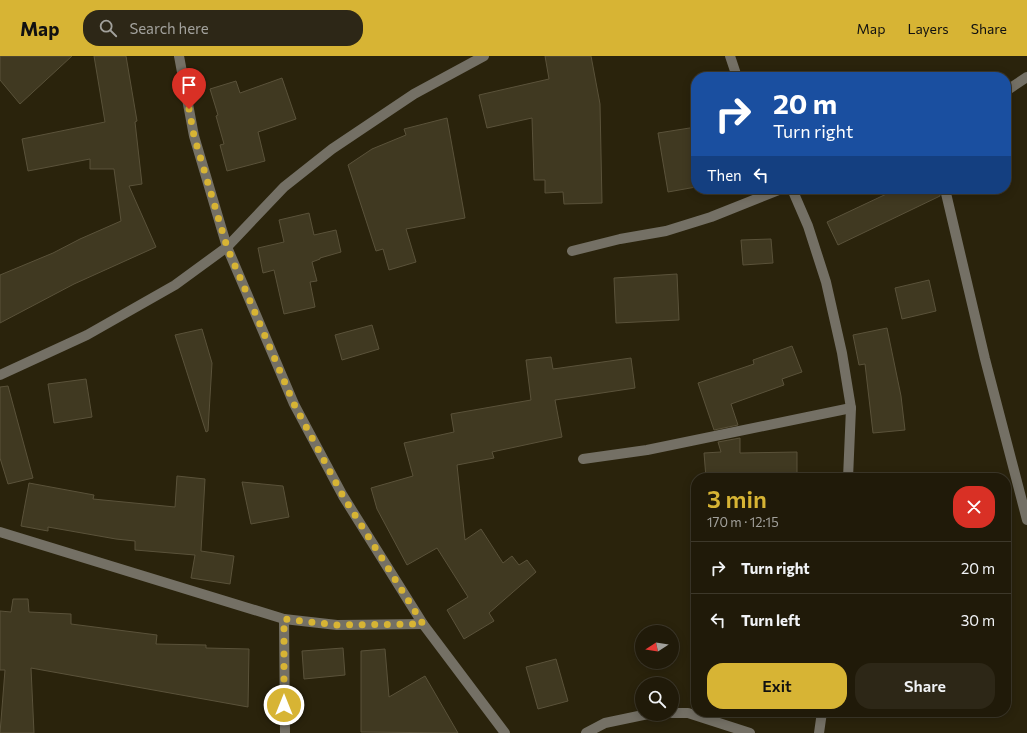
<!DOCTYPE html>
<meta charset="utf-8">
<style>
body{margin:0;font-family:Commissioner,sans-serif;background:#2d2717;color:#f1f3f6;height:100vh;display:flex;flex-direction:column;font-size:15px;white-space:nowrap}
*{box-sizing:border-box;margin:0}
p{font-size:13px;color:#a2a19c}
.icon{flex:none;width:22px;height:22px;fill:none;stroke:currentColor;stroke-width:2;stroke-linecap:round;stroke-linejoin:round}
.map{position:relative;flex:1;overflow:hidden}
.panel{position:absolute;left:691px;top:417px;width:320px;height:244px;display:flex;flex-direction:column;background:#201a09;border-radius:16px;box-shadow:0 2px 10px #0003,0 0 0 1px #3d382a}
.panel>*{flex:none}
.banner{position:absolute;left:691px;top:16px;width:320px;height:122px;border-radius:16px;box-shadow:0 2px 10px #0003,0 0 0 1px #3d382a;background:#1a4fa0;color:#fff;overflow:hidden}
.needle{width:26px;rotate:258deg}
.fabs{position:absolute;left:635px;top:569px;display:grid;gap:8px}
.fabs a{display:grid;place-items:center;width:44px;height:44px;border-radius:50%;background:#201a09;box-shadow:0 2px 10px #0003,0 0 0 1px #3d382a;font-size:20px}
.pin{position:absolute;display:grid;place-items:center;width:34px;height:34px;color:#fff;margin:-41px -17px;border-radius:50% 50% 50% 0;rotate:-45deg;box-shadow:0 0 4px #0007}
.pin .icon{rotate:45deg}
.me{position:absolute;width:44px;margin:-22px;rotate:0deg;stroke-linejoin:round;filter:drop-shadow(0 0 3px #0008)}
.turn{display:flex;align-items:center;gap:14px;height:84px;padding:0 16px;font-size:18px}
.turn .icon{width:52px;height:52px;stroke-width:2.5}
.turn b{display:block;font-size:28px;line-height:34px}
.then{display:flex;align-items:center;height:38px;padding:0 16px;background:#0003;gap:8px;font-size:15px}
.round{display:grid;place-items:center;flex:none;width:42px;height:42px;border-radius:16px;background:#2d2717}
.overview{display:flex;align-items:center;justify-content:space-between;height:68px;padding:0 16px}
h1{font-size:24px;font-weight:600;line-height:30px;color:#d7b434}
.button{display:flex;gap:8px;margin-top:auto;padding:8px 16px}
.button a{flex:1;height:46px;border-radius:16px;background:#d7b434;color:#111;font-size:16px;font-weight:600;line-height:46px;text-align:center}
.button a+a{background:#2d2717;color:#f1f3f6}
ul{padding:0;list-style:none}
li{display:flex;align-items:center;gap:12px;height:52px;padding:0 16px;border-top:1px solid #3d382a}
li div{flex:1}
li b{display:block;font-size:15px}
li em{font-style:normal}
header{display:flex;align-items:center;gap:24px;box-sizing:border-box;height:56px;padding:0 20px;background:#d7b434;color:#111}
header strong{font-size:19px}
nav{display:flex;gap:22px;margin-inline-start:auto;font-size:14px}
.search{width:280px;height:36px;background:#2d2717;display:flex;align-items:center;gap:10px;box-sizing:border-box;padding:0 14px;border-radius:16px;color:#a2a19c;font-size:15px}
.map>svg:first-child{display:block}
.building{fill:#403921;stroke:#5a523a}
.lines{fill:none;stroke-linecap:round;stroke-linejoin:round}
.minor{stroke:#747065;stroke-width:10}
.route{stroke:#d7b434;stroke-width:7;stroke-dasharray:0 12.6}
</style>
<header>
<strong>Map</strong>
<div class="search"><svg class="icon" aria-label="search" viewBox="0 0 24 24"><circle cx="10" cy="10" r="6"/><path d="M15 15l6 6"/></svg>Search here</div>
<nav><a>Map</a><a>Layers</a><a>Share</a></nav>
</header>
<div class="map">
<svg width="1027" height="677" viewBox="0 0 1027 677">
<rect width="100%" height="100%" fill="#2a230c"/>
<!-- building -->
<g class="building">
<polygon points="0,0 72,0 20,48 0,24"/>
<polygon points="94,0 126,0 137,65 135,66 142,128 129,130 156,191 74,228 0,267 0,219 53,197 80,183 121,165 114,113 90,113 90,103 28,115 22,83 105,66"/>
<polygon points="545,0 591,0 600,48 602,147 564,148 563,136 545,137 545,124 534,124 532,62 487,72 479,39 549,23"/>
<polygon points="282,22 296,63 258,76 265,105 227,115 220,89 224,88 216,60 218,59 210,33 236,25 240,37"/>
<polygon points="447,62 465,162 406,173 416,206 389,214 383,193 376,195 348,109 372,93 406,79 404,73"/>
<polygon points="696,71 696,131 668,136 658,77"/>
<polygon points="897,133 939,133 940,140 838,189 827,166"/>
<polygon points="309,157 314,179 336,174 341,196 320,202 320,203 312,206 317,225 310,226 315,251 284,258 274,214 263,217 258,192 284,186 279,164"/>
<polygon points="771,183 773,207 743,209 741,184"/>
<polygon points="677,218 679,264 616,267 614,222"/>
<polygon points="929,224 936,255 902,263 895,232"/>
<polygon points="372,269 379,293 342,304 335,279"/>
<polygon points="887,272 901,340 905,374 873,377 865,308 859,309 853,279"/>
<polygon points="202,273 212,307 208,375 206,376 175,279"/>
<polygon points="792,290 802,316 782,323 784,329 731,348 738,369 714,374 698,327 754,308 753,304"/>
<polygon points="551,301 553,313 631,302 635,332 555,344 562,381 492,396 494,402 457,409 465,484 481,473 503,507 512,500 519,509 527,504 536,516 489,557 494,565 464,583 447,554 468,541 437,492 407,509 377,453 371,432 413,420 404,387 454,376 451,358 531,344 526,304"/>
<polygon points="86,323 92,361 54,367 48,328"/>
<polygon points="8,330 33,422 8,428 0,402 0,331"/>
<polygon points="740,382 740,397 797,396 797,422 706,422 704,397 721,396 718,386"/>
<polygon points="177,420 205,423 201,495 234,500 230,528 191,522 195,499 135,494 135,485 116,483 48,471 48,475 21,470 29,427 94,439 93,443 175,451"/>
<polygon points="242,426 283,430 289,461 251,468"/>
<polygon points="13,543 28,543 29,556 71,558 71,568 157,579 156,588 206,589 206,592 249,593 248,651 31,612 34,677 0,677 5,614 0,614 0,555 11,556"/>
<polygon points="343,592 345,619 304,623 302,595"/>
<polygon points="385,593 389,641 425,620 458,677 361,676 361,595"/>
<polygon points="556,603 568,645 538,653 526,611"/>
</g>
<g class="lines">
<!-- minor -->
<g class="minor">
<polyline points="179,0 194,80 227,191 294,348 343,440 423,568 505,677"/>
<polyline points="730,0 737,21"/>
<polyline points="1006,35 1027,21"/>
<polyline points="792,133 808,170 826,226 842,297 851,352 848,422"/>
<polyline points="945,133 985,303 1027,464"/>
<polyline points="572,195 620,183 666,175 711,161 781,133"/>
<polyline points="0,319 87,279 175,229 227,191 284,131 332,93 414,38 484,0"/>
<polyline points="583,403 647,394 851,352"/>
<polyline points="0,476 284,563 337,569 423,568"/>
<polyline points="284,563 285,677"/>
<polyline points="672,657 688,657 750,677"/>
<polyline points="586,677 605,667 648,658"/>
<polyline points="819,677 822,656"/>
</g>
</g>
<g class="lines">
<!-- route -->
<polyline class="route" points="189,53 194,80 227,191 294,348 343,440 423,568 337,569 284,563 284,649"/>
</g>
</svg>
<div class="fabs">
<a><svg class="needle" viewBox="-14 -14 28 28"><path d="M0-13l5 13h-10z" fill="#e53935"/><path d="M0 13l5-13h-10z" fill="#a2a19c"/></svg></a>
<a><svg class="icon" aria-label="search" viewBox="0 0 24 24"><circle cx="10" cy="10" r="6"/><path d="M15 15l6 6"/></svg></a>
</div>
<div class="pin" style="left:189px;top:53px;background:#d93025"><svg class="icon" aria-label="arrive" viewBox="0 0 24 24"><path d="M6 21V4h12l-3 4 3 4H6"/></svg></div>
<svg class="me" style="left:284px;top:649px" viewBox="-20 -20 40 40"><circle r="17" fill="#d7b434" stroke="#fff" stroke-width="3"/><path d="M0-11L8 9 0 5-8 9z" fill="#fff"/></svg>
<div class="banner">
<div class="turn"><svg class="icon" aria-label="right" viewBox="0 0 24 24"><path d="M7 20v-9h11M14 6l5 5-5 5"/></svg><div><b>20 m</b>Turn right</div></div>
<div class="then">Then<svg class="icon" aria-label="left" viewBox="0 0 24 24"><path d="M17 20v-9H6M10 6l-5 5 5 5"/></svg></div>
</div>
<section class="panel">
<div class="overview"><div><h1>3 min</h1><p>170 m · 12:15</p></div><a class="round" style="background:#d93025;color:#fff"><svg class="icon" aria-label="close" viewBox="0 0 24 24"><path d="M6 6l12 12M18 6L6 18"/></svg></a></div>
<ul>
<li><svg class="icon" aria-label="right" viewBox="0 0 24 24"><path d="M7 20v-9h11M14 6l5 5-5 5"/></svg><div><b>Turn right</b></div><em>20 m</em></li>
<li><svg class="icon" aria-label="left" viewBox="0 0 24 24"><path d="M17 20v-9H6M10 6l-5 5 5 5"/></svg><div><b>Turn left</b></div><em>30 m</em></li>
</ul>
<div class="button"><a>Exit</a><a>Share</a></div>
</section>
</div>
